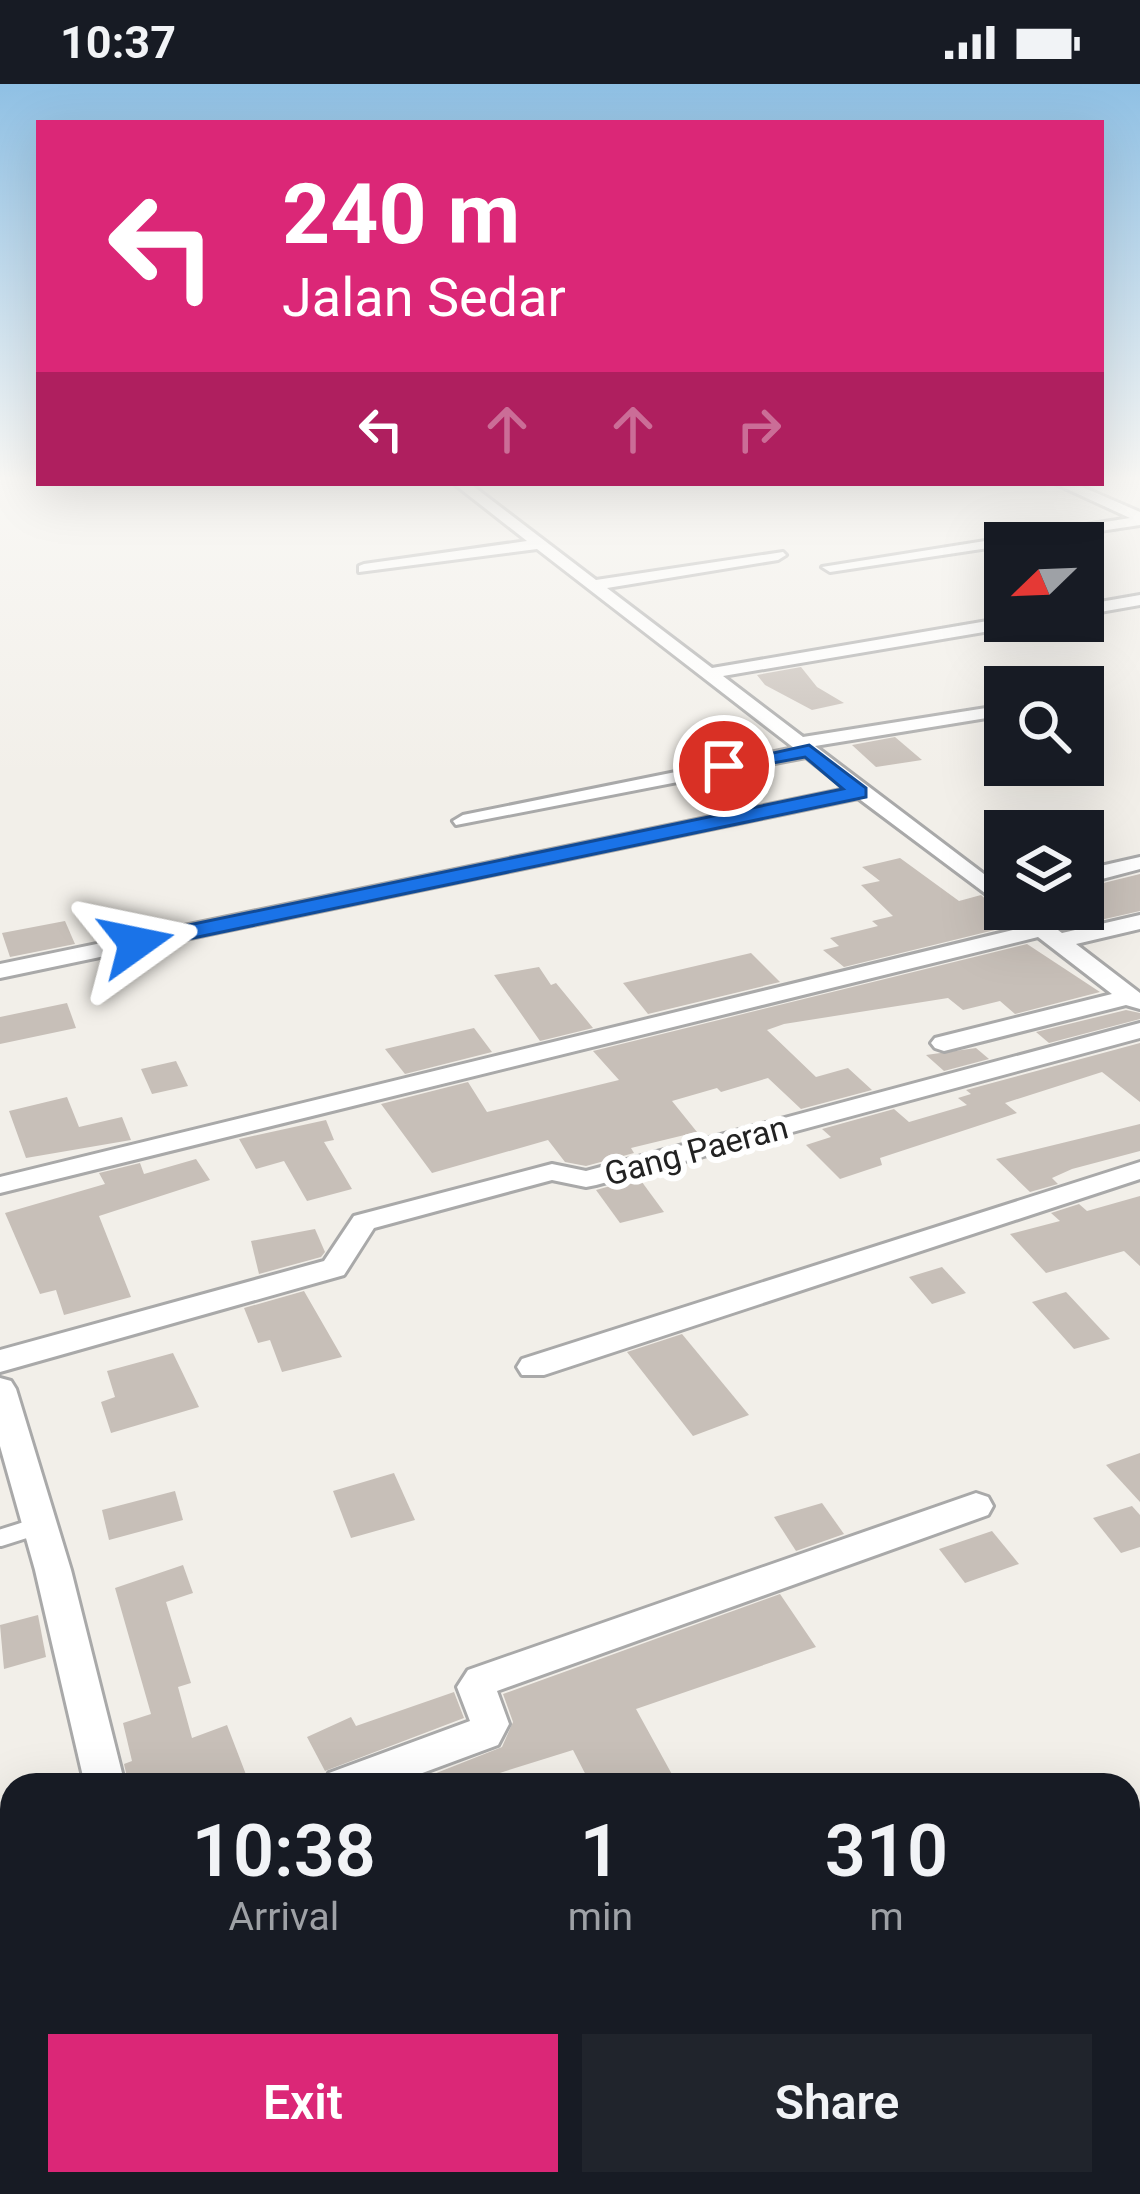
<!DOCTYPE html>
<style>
body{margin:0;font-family:Roboto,sans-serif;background:#20242c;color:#f1f3f6;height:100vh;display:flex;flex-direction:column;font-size:45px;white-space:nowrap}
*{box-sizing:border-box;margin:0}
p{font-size:39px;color:#9ea1a6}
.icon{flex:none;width:66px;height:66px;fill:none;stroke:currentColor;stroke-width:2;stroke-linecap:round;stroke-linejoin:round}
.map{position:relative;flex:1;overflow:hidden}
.sheet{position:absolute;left:0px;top:1689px;width:1140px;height:423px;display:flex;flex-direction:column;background:#171b24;border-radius:36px 36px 0 0;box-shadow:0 12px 48px #0002}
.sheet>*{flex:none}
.guide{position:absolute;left:36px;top:36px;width:1068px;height:366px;border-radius:0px;box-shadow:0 12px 48px #0002;background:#db2777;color:#fff;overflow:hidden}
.needle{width:78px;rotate:247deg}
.tools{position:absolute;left:984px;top:438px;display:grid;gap:24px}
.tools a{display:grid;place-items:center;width:120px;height:120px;border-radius:0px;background:#171b24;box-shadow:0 12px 48px #0002;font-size:60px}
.pin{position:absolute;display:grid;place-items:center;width:102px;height:102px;color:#fff;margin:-51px;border:6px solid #fff;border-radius:50%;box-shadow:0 3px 12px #0007}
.me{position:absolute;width:132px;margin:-66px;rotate:78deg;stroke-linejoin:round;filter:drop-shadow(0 0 9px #0008)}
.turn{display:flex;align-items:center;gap:42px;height:252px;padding:0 48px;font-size:54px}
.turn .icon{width:156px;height:156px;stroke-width:2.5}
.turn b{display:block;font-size:84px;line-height:102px}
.lanes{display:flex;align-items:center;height:114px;padding:0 48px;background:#0003;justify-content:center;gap:60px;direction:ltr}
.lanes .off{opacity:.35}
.eta{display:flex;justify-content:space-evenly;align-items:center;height:204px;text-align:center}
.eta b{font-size:72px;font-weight:600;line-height:84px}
.cta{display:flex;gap:24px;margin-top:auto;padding:24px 48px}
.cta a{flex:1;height:138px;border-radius:0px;background:#db2777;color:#fff;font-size:48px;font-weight:600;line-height:138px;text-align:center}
.cta a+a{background:#20242c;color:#f1f3f6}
.status{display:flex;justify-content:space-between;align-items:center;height:84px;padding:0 60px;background:#171b24;direction:ltr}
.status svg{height:33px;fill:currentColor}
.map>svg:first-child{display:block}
.building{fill:#c7bfb8}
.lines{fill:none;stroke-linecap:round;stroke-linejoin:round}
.service-casing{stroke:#a9a9a9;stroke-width:22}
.minor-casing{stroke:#a9a9a9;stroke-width:6}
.service{stroke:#fff;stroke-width:16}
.minor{fill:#fff;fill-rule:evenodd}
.route{fill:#1a73e8;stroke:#114b97;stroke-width:3}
.labels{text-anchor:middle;stroke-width:12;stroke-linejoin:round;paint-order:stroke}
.street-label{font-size:33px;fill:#222;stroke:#fff}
</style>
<div class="status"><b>10:37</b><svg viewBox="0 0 49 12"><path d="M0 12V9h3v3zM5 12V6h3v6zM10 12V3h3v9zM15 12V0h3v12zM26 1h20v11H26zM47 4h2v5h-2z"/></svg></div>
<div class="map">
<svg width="1140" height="2110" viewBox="0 0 1140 2110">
<rect width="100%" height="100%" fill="#f2efe9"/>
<!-- building -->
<g class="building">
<polygon points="801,583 817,603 844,619 812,626 765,601 757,591"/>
<polygon points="895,653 922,676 876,683 852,661"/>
<polygon points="900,774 959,817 981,811 1015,841 844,883 823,866 839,862 830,854 878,842 872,837 893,832 861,801 880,797 862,783"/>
<polygon points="1140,790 1140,827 1083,840 1083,804"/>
<polygon points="65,837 75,860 10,873 2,849"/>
<polygon points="1027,860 1100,908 1015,930 1000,917 963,926 948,914 784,940 767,946 816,993 848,984 872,1006 801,1025 768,994 721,1008 717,1004 672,1017 697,1048 631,1064 634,1069 586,1082 565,1078 548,1056 432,1089 381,1020 468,998 487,1028 619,996 593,967"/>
<polygon points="751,869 780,898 648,930 623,899"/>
<polygon points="539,883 551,901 556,899 593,944 540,957 494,891"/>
<polygon points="67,919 76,944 0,960 0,933"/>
<polygon points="1126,926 1140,929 1140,935 1049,959 1036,948"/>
<polygon points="474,944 492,968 405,990 385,965"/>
<polygon points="1140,959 1140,1018 1102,988 1005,1019 1017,1029 880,1074 882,1081 840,1095 806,1061 831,1053 822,1045 894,1025 909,1038 967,1021 958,1014 971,1010 966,1006"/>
<polygon points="976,964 989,975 944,987 926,971"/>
<polygon points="176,977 188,1002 152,1010 141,985"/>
<polygon points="67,1013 79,1043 122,1033 131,1056 26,1074 9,1027"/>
<polygon points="326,1036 334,1056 324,1058 352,1105 307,1117 284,1077 256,1085 239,1055"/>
<polygon points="1140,1040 1140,1067 1072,1085 1052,1094 1058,1100 1030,1108 996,1075"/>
<polygon points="196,1075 210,1096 99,1132 131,1213 64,1231 56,1206 40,1210 5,1129 105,1100 99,1089 140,1079 144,1090"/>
<polygon points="639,1094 664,1128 620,1139 596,1106"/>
<polygon points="1140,1112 1140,1182 1124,1167 1046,1189 1010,1150 1060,1137 1051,1129 1079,1120 1087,1127"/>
<polygon points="315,1145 325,1168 321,1173 259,1190 251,1157"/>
<polygon points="942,1183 966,1209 932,1220 909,1193"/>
<polygon points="304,1207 342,1273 282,1288 270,1256 258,1259 244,1224"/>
<polygon points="1066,1208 1110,1255 1074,1265 1032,1218"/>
<polygon points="682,1250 749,1331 693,1352 627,1268"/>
<polygon points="173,1269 199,1323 111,1349 101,1318 115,1313 107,1287"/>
<polygon points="1140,1369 1140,1418 1106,1381"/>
<polygon points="394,1389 415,1436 351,1454 333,1407"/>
<polygon points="175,1407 183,1436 109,1456 102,1426"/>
<polygon points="822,1419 844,1450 796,1467 774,1433"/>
<polygon points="1132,1422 1140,1431 1140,1463 1121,1469 1093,1434"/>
<polygon points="992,1447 1019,1480 965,1499 939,1465"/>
<polygon points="183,1481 193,1509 166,1518 191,1599 178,1603 192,1654 227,1641 250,1701 129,1701 124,1680 132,1677 123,1639 151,1630 115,1504"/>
<polygon points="780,1510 816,1563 636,1625 674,1694 656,1701 591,1701 573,1666 490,1692 492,1696 476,1701 406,1701 502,1663 513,1638 503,1610"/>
<polygon points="38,1531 46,1573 4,1585 0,1541"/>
<polygon points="454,1608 464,1634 325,1687 307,1653 351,1633 356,1642"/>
</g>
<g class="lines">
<!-- service casing -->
<g class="service-casing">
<polyline id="service" points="0,1454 41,1441"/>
</g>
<!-- minor casing -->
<g class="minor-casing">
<g id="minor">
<polygon points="453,399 469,399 596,496 783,468 786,471 778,476 607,504 712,584 1005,534 1027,537 1019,542 723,592 803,653 1005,621 1005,631 815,662 1005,806 1005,824 858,714 0,894 0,880 846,705 806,673 456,741 453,737 463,731 794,664 537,465 359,488 359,482 364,480 527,457"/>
<polygon points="1054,399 1073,399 1140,428 1140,441 830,488 822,483 1130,434"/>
<polygon points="1140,511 1140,521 1083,531 1083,521"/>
<polygon points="1140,773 1140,785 1083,800 1083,786"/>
<polygon points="1005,825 1030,825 1062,849 1140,831 1140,845 1076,860 1140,909 1140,925 1126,921 944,967 935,964 931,959 935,954 1112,910 1038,853 0,1109 0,1093 1025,843"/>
<polygon points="1140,939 1140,954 596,1101 586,1103 552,1096 374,1144 344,1191 0,1288 0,1266 324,1177 354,1132 552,1080 586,1087"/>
<polygon points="1140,1078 1140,1095 544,1291 522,1291 517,1283 522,1275"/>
<polygon points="0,1294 11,1297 16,1305 71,1486 125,1701 85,1701 35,1486 0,1362"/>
<polygon points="976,1409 988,1413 993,1422 988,1431 497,1607 509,1640 498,1661 390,1701 323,1701 329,1689 470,1637 457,1603 468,1586"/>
<polygon points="12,1840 12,1880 0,1884 0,1844"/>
<polygon points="1140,2072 1140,2110 1090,2110 1094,2100 1128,2100 1128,2077"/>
<polygon points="187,2100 235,2100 237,2110 189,2110"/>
</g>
</g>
<!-- service -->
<use href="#service" class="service"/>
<!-- minor -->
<use href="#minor" class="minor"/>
</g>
<!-- sky -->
<linearGradient id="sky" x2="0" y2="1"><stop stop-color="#8fc0e4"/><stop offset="0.57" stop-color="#f9f8f5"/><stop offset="1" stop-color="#f9f8f5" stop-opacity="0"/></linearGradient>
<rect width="1140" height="692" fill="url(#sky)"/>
<!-- route -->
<polygon class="route" points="809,661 866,704 866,713 136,866 125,859 136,852 843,705 805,673 724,688 715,682"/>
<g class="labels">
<!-- street labels -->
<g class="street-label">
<text transform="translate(696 1066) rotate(-15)" y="12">Gang Paeran</text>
</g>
</g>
</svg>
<div class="tools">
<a><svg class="needle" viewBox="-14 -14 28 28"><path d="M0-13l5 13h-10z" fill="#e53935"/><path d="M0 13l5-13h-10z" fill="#9ea1a6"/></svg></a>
<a><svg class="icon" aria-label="search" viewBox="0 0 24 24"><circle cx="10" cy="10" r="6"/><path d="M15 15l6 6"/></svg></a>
<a><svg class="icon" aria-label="layers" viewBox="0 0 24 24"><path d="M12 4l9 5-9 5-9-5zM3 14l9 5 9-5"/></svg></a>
</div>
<div class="pin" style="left:724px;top:682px;background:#d93025"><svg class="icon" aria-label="arrive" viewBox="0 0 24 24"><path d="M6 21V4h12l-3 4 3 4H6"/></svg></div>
<svg class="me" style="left:136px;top:859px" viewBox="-20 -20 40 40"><path d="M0-17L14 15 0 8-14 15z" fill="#1a73e8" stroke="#fff" stroke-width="4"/></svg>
<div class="guide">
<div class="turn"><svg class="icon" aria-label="left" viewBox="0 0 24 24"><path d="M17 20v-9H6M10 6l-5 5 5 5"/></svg><div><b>240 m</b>Jalan Sedar</div></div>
<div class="lanes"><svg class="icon" aria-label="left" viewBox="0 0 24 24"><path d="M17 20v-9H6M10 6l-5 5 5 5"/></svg><svg class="icon off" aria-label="ahead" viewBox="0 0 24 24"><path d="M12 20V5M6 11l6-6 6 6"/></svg><svg class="icon off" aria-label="ahead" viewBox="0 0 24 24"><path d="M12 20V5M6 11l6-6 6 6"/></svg><svg class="icon off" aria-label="right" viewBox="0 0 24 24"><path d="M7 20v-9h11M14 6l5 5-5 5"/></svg></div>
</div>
<section class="sheet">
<div class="eta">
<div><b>10:38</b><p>Arrival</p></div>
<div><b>1</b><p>min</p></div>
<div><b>310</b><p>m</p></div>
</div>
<div class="cta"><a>Exit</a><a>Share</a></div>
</section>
</div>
